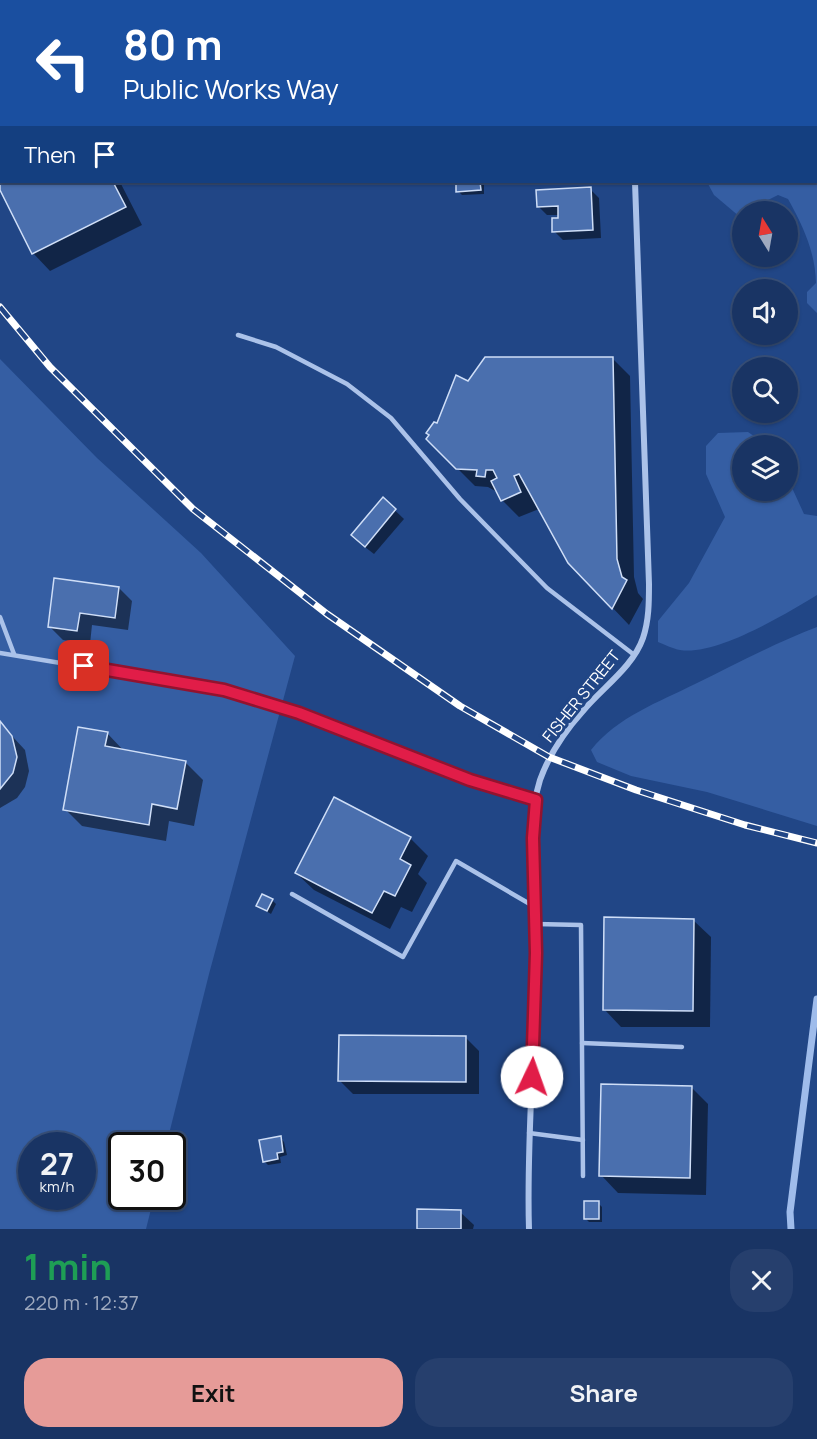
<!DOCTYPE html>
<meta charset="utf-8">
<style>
body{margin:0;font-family:Manrope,sans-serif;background:#263f6d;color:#f1f3f6;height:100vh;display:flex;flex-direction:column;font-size:22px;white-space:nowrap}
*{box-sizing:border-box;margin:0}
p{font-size:20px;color:#9faabf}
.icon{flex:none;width:33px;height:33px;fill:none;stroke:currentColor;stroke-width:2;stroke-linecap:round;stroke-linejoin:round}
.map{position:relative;height:1229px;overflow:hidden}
.drawer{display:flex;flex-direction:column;background:#193464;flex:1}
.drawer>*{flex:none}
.banner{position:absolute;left:0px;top:0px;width:818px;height:183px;box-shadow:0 2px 4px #0004,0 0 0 2px #374f78;background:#1a4fa0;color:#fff;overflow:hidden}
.needle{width:39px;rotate:349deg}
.fabs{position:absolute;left:732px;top:201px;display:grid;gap:12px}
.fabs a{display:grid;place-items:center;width:66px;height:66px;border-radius:50%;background:#193464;box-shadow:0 2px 4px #0004,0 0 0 2px #374f78;font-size:30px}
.speed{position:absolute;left:18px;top:1132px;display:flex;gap:12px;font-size:30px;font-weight:700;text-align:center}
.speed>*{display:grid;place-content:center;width:78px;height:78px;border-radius:50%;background:#193464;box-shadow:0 2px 4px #0004,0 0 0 2px #374f78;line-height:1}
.speed small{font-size:15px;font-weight:400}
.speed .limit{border:3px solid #111;border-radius:9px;background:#fff;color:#111}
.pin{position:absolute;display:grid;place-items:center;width:51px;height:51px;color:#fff;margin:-26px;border-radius:12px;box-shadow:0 3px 9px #0006}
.me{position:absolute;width:66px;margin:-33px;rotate:3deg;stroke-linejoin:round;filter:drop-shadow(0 0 4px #0008)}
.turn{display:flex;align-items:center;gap:21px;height:126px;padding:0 24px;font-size:27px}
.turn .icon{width:78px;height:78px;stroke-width:2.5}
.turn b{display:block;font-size:42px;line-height:51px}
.then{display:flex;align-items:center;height:57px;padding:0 24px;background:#0003;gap:12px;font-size:22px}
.round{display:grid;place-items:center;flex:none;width:63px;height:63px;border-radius:24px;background:#263f6d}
.summary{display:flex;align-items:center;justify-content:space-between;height:102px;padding:0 24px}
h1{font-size:36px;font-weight:700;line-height:45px;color:#1e9e55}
.cta{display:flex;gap:12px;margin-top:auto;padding:12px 24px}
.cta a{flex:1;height:69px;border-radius:24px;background:#e69b98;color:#111;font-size:24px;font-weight:700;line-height:69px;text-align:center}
.cta a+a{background:#263f6d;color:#f1f3f6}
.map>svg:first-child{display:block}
.green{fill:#355ea3;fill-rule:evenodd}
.shadow{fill:#0007}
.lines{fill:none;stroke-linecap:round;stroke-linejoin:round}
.stream{stroke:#9fbceb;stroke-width:7}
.building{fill:#4a6fae;stroke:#cfdef7;stroke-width:1.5}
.service{stroke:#abc2e9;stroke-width:4.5}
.minor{stroke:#abc2e9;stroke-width:6}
.rail-casing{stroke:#fff;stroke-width:7}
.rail{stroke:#214686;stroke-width:4.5;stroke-dasharray:14;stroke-linecap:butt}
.route-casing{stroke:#92132f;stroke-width:15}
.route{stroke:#e11d48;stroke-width:10}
.labels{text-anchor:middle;stroke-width:6;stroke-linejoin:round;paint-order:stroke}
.street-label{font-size:16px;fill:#fff;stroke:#214686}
</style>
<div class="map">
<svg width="817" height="1229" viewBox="0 0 817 1229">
<rect width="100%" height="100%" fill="#214686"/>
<!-- green -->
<g class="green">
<polygon points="689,0 813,0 687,1"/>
<path d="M816,31L817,32V313L807,303V292L816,283C815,251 803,226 788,199L778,195L766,201L755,211L742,212V217H740L714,195L707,182H816Z"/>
<path d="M0,359L97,458L201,553L295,656L209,974L166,1146H122V1197H154L146,1229H0ZM32,1146H82V1197H32Z"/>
<path d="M748,432L767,445L742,446V490H788V479L804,514L817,516V595C786,614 716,656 680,650C673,649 664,644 658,642V621L689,583L725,517L706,474V446L718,433Z"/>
<path d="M817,627V826L707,792L631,776L597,762L591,750C617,717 659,702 695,684C736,664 775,643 817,627Z"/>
</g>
<!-- shadow -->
<g class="shadow">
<polygon points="0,0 117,2 2,2 2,182 120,182 142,225 50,271 33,253 0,187"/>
<polygon points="351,0 368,0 369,2 352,2"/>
<polygon points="560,0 599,0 599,1 561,2"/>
<polygon points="457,182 484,182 484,194 462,195 458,191"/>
<polygon points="590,189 599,198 601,238 563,240 554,231 559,215 547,215 538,206"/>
<polygon points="613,359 630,376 634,577 638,593 643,599 629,625 569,562 539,509 519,517 502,500 499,493 488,487 475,486 428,439 469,383"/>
<polygon points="383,499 404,519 374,554 361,544"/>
<polygon points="119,588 132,601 128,630 92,625 90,644 63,640 49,626"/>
<polygon points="0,723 25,750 29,771 25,787 17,798 0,808"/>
<polygon points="107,733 124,751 186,763 203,780 194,826 169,821 166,841 82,826 65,809"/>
<polygon points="335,799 410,838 428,856 418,874 427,883 412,912 401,907 390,929 314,890 296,873"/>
<polygon points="272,900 276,904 271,914 258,906"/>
<polygon points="693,920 711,937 710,1027 621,1027 604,1009"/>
<polygon points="466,1038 479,1051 479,1094 353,1094 340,1081"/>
<polygon points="691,1087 708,1104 706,1195 618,1193 601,1175"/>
<polygon points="280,1137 284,1142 287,1155 280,1157 281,1163 268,1165 264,1161"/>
<polygon points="598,1203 602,1207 602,1222 589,1222 585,1218"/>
<polygon points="460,1212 474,1225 473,1229 418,1229"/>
</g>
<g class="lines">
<!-- stream -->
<polyline class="stream" points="791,1229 790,1212 817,999"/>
</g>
<!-- building -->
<g class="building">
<polygon points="0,0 109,2 2,2 2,182 113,182 126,207 32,254 0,190"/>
<polygon points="456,182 480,182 481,190 456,192"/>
<polygon points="591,187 593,230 552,232 552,218 558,218 558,206 537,207 536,190"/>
<polygon points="485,357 613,357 617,559 622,577 627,580 612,609 568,563 519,474 514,476 521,492 501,501 491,481 497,478 493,470 486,470 485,477 476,476 477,470 456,469 426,439 429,435 426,433 434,422 437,423 456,375 468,381"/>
<polygon points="383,497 396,509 365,547 351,535"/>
<polygon points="54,578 119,587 115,618 80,613 77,631 48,627"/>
<polygon points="0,721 12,736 17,757 13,773 0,789"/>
<polygon points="78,727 108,732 105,746 186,761 177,809 152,804 149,825 63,810"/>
<polygon points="334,797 411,837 400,859 411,865 395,896 384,891 372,913 295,873"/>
<polygon points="262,894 273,899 267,911 256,906"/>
<polygon points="604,917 694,919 693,1011 603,1010"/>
<polygon points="339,1035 466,1036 466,1082 338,1081"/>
<polygon points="601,1084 692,1086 690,1178 599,1176"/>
<polygon points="281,1136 283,1152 277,1153 278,1159 263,1162 259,1140"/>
<rect x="584" y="1201" width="15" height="18"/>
<polygon points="417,1209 461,1210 461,1229 417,1229"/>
</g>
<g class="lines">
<!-- service -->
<g class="service">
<polyline points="238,335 276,347 347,384 391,418 460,499 547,588 633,654"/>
<polyline points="0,617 14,654"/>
<polyline points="0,653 223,690 299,713 470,780 535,800"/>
<polyline points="292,894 403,957 456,861 535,907"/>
<polyline points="536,924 581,925 583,1176"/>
<polyline points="582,1043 682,1047"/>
<polyline points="529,1133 583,1140"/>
</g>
<!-- minor -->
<g class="minor">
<polyline points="628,0 628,2"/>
<path d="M529,1229C526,1137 536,1044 536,952C536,900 524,830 540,780C549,755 565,731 583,711C602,688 633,667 643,638C649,620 649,602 649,584L635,182"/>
</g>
<!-- rail casing -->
<g class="rail-casing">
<polyline id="rail" points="0,307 50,367 193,509 327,614 460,706 549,757 636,790 745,825 817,843"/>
</g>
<!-- rail -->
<use href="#rail" class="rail"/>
</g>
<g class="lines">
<!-- route casing -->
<g class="route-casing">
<polyline id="route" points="84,666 224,690 299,713 470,780 536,800 533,838 536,953 532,1077"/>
</g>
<!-- route -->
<use href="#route" class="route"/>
</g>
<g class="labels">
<!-- street labels -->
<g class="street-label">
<text transform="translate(581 696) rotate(-51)" y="6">FISHER STREET</text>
</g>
</g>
</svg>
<div class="fabs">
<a><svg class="needle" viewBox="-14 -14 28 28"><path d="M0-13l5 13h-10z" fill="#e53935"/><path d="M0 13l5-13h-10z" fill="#9faabf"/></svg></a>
<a><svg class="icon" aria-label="sound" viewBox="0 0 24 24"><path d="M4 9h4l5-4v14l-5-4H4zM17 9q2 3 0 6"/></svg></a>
<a><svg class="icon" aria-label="search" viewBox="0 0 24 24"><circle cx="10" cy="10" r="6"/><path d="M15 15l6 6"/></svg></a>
<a><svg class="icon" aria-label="layers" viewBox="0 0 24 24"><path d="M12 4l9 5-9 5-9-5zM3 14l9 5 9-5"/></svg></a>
</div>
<div class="speed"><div>27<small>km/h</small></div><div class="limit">30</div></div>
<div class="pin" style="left:84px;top:666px;background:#d93025"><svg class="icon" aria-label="arrive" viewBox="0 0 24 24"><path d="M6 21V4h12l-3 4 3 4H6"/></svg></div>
<svg class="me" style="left:532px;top:1077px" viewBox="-20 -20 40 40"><circle r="19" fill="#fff"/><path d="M0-13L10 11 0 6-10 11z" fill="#e11d48"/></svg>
<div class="banner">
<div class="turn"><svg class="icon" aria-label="left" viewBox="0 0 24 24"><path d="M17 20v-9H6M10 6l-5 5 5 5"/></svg><div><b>80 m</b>Public Works Way</div></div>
<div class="then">Then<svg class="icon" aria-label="arrive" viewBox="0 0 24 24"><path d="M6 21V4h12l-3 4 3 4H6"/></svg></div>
</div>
</div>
<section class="drawer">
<div class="summary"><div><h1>1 min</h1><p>220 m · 12:37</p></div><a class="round"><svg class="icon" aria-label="close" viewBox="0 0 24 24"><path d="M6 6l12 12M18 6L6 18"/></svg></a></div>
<div class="cta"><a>Exit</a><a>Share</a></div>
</section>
